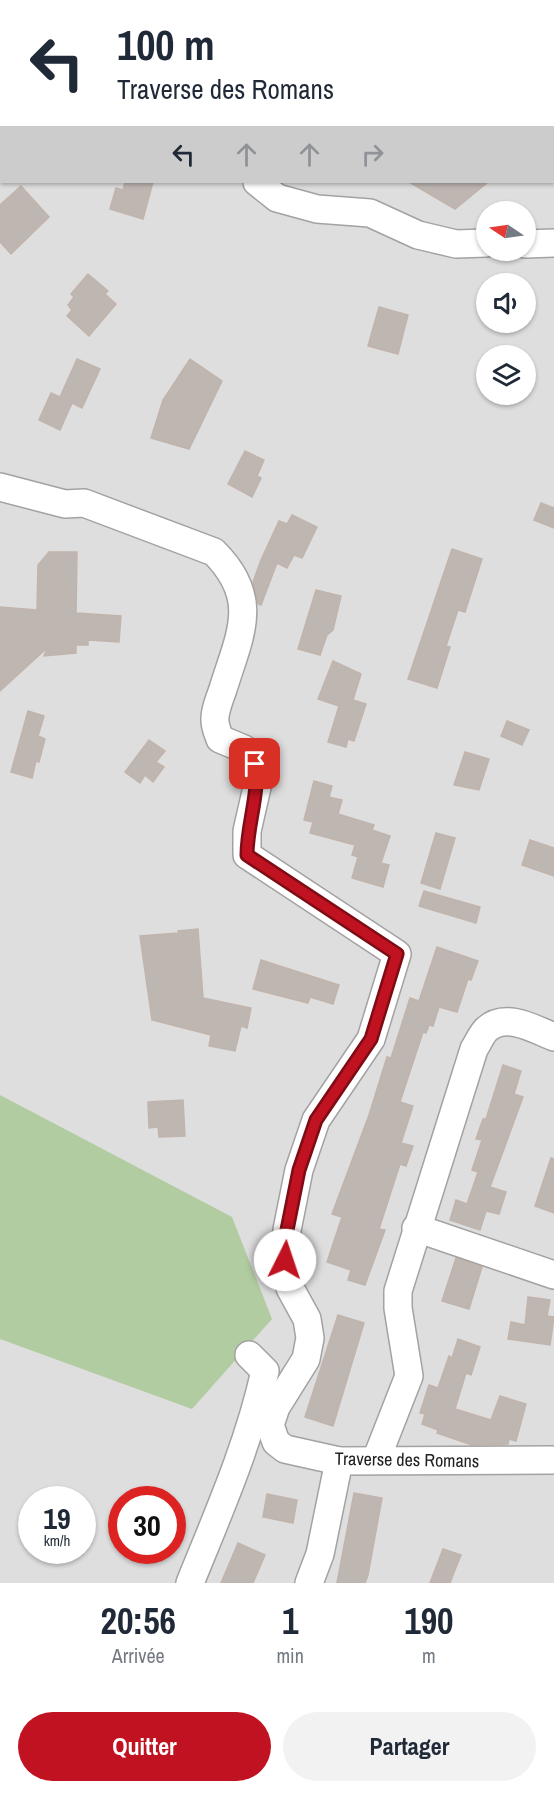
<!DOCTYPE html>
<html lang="fr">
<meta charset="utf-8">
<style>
body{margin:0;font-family:"Archivo Narrow",sans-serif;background:#f2f2f3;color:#1f2937;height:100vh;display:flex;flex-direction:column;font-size:22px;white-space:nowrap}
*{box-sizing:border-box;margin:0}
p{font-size:20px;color:#747a83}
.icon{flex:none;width:33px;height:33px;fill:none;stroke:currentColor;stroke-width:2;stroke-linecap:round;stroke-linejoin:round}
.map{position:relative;height:1583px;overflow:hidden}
.panel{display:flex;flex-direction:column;background:#fff;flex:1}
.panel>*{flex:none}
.hud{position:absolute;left:0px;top:0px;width:555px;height:183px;box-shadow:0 2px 4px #0004;background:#fff;color:#1f2937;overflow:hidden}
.needle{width:39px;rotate:283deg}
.tools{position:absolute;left:476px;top:201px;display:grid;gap:12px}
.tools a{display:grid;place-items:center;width:60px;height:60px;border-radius:50%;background:#fff;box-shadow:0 2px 4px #0004;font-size:30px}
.speed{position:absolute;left:18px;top:1486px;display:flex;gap:12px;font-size:30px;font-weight:700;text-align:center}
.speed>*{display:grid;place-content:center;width:78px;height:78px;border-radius:50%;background:#fff;box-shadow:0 2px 4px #0004;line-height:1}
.speed small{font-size:15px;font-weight:400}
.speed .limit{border:9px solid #d22;background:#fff;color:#111}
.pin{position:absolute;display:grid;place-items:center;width:51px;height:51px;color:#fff;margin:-26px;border-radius:12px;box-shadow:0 3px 9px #0006}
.me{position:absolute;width:66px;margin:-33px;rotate:4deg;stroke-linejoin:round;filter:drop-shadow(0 0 4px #0008)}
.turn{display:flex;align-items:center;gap:21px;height:126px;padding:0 18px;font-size:27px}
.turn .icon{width:78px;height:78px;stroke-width:2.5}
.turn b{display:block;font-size:42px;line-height:51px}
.lanes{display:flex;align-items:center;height:57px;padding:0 18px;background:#0003;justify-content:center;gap:30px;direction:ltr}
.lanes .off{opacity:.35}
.eta{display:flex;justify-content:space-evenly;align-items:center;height:102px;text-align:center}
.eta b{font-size:36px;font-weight:800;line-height:42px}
.action{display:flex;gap:12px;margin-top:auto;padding:12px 18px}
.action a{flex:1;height:69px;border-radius:36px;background:#c01220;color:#fff;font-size:24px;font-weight:800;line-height:69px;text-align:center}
.action a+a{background:#f2f2f3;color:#1f2937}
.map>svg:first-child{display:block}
.residential{fill:#dfdede;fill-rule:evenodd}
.forest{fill:#b1cca1}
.building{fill:#beb6b1;stroke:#c1b4ac;stroke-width:1.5}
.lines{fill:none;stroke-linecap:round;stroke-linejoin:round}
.minor-casing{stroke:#a2a2a2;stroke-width:30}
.minor{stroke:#fff;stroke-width:27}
.route-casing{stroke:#7d0c15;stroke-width:15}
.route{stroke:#c01220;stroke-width:10}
.labels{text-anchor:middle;stroke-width:4.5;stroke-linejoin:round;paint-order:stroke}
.street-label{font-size:18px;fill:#212121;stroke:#fff}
</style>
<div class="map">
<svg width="554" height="1583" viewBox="0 0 554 1583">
<rect width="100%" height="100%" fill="#f0ede9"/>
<!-- residential -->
<path class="residential" d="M0,0H554V1583H0ZM2,2H554V182H2ZM486,212H525V250H486ZM486,284H525V322H486ZM486,356H525V394H486ZM32,1500H82V1551H32ZM122,1500H172V1551H122Z"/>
<!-- forest -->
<g class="forest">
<polygon points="0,0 88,0 2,2 0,114"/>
<polygon points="0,1095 232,1217 272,1319 192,1409 0,1339"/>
</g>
<!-- building -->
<g class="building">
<polygon points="125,182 153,182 143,219 110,209 116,188 123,190"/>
<polygon points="409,182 488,182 455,209"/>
<polygon points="21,186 49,217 11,254 0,242 0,205"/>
<polygon points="88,274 108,291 105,294 116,304 89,336 67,316 72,310 68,305 74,297 71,294"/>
<polygon points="379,307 408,315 398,354 368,346"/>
<polygon points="77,359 100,369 82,408 72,403 60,430 39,420 51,393 60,397"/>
<polygon points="190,359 222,381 189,449 151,438 163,400"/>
<polygon points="245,451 264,460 257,476 261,478 252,497 228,484"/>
<polygon points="541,503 554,508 554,528 534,520"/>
<polygon points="292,515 317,527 302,558 294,555 287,568 277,563 261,605 258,604 253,582 261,560 279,521 287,524"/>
<polygon points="452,549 482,559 465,612 458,610 446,646 450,647 437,688 408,679"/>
<polygon points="49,552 77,552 76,613 121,616 119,642 88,640 88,645 76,645 76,653 44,656 47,648 0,691 0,607 37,610 38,565"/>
<polygon points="316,590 341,596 333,630 327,635 320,655 298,649"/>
<polygon points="333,661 361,674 353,700 366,704 354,741 348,739 346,747 328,742 339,706 318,699"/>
<polygon points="28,711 44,716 38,736 45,739 39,762 36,761 32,778 11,772"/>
<polygon points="507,721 529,730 522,745 501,736"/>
<polygon points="149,740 165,751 156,762 164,767 153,782 145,775 140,783 125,772"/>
<polygon points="465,752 489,759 479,790 454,785"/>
<polygon points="314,781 332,786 329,797 342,800 338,814 374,825 372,830 390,836 381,863 389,865 383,887 352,878 358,857 352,855 355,845 310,833 313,822 304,820"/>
<polygon points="436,833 455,838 440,889 421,883"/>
<polygon points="530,840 554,848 554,876 522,865"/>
<polygon points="424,891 480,907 476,923 419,906"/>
<polygon points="198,929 203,998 251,1008 247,1028 241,1026 235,1051 209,1046 211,1035 152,1020 140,936 179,933 178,931"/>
<polygon points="437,947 478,961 471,980 468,979 457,1012 439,1007 433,1026 429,1025 426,1033 423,1032 400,1102 413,1106 401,1143 413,1146 406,1166 400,1164 379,1229 385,1230 365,1285 348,1280 351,1270 327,1262 342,1217 332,1214 369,1115 387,1057 391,1058 410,998 419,1001"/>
<polygon points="261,960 339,985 333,1004 310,997 308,1003 253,989"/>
<polygon points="503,1065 521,1071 514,1094 523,1097 490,1187 506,1192 499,1214 486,1211 480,1230 450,1220 456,1200 467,1204 478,1172 472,1170 482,1140 476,1139 483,1119 486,1119"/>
<polygon points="183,1100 185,1136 159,1137 158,1127 149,1128 148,1102"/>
<polygon points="551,1158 554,1159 554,1213 535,1206"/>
<polygon points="456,1258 482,1267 469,1309 442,1301"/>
<polygon points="528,1297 550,1300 547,1316 554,1317 550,1345 508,1339 511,1322 525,1325"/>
<polygon points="338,1315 364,1323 333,1426 305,1417"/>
<polygon points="458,1339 480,1347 471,1375 466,1373 455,1409 491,1420 500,1396 526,1404 516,1441 509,1439 508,1444 472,1445 437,1433 438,1430 422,1424 425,1414 420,1413 429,1385 438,1388 449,1356 452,1358"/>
<polygon points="354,1493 382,1498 368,1575 365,1583 337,1583"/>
<polygon points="267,1494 297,1500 293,1523 263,1517"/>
<polygon points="238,1543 265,1555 253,1583 221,1583"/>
<polygon points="443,1549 461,1555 453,1575 450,1583 430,1583"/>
</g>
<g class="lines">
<!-- minor casing -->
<g class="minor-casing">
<g id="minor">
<polyline points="257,182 277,198 317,209 370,213 418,235 456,244 486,243"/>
<polyline points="525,244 554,243"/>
<path d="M0,487L65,504L84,503L214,552C261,599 240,634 223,689C220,698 214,712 215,721C215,727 218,733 220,739L244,749L255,764L258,783L247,831V855L397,954L371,1039L316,1120L299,1170L287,1230L285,1260L290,1288L307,1319L310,1338L306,1359L276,1407L270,1425L276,1442L285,1449L339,1461L554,1460"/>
<polyline points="416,1228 554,1275"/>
<path d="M376,1460L409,1376L398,1308V1291L474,1049C478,1043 482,1033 487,1029C506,1012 534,1029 554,1037"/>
<path d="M190,1583C218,1514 249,1444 265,1371L249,1355"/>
<polyline points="309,1583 320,1554 339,1461"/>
</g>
</g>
<!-- minor -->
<use href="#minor" class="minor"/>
</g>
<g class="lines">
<!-- route casing -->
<g class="route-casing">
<path id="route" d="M255,764C260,793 247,824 247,855L397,954L371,1039L316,1120L299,1170L287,1230L285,1260"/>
</g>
<!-- route -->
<use href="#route" class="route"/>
</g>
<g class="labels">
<!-- street labels -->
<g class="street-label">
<text transform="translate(407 1460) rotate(1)" y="6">Traverse des Romans</text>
</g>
</g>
</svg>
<div class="tools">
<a><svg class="needle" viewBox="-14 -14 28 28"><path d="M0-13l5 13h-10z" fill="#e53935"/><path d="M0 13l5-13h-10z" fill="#747a83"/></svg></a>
<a><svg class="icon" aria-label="sound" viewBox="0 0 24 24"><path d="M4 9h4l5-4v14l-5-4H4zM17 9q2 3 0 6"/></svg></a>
<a><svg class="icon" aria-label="layers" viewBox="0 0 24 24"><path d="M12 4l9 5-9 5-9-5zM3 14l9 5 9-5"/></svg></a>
</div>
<div class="speed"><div>19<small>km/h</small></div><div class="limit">30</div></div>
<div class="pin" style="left:255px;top:764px;background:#d93025"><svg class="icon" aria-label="arrive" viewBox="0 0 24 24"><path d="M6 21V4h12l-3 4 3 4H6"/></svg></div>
<svg class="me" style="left:285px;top:1260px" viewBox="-20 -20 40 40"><circle r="19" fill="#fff"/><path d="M0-13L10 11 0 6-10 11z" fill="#c01220"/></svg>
<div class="hud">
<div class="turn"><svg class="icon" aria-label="left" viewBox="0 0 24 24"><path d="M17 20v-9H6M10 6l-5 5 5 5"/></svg><div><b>100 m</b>Traverse des Romans</div></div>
<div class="lanes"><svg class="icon" aria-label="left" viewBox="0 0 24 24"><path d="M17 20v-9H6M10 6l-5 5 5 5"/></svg><svg class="icon off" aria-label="ahead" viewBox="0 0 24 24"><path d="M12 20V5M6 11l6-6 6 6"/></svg><svg class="icon off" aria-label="ahead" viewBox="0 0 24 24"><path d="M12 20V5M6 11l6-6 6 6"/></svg><svg class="icon off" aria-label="right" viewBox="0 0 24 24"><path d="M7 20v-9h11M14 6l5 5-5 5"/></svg></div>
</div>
</div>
<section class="panel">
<div class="eta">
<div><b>20:56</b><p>Arrivée</p></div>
<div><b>1</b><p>min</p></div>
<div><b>190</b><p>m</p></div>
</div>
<div class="action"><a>Quitter</a><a>Partager</a></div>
</section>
